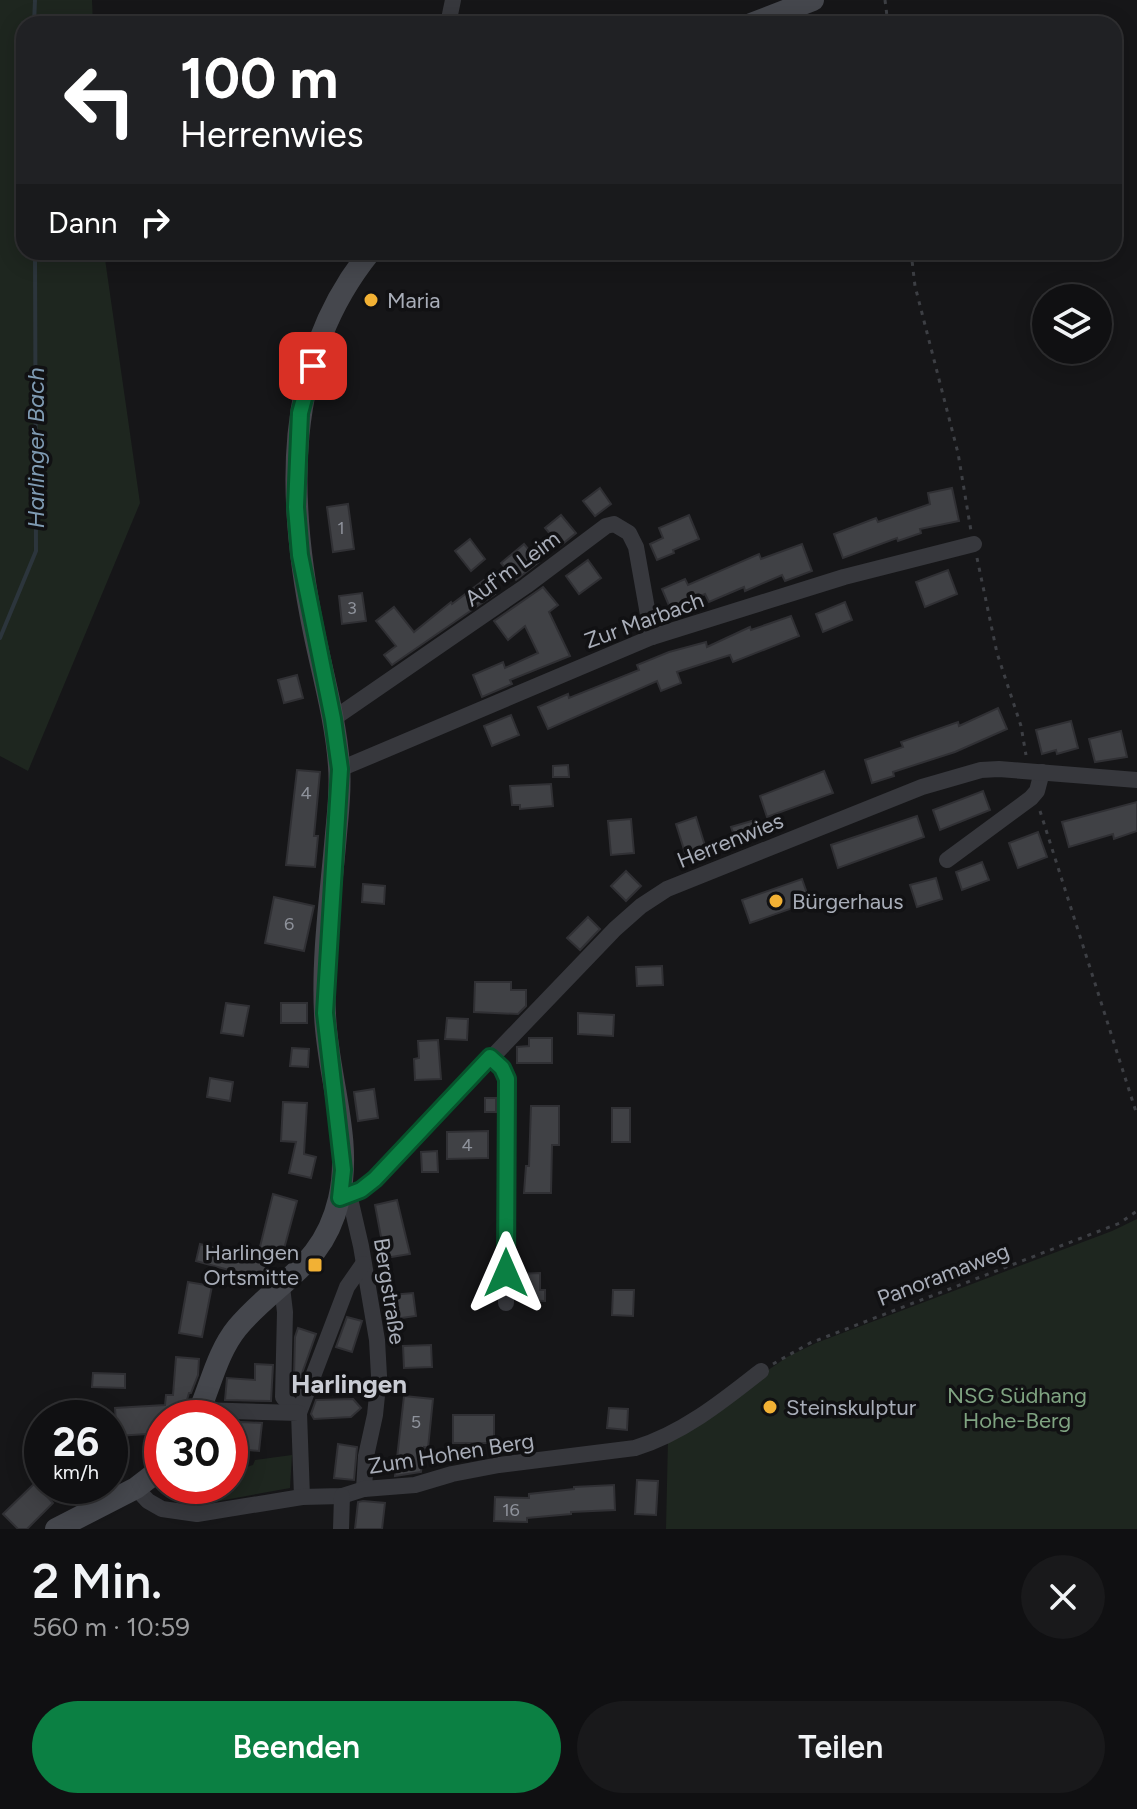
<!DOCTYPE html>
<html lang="de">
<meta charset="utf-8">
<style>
body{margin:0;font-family:Figtree,sans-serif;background:#19191b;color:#f1f3f6;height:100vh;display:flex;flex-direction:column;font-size:30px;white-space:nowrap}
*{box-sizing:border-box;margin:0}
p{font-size:26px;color:#9c9d9f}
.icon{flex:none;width:44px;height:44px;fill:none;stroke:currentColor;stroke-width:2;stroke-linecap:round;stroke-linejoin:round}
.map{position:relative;height:1529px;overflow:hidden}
.panel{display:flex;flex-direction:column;background:#101012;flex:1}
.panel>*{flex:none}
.top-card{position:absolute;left:16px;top:16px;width:1106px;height:244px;border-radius:24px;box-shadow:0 4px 20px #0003,0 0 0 2px #303032;background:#202124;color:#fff;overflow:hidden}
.controls{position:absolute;left:1032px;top:284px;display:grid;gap:16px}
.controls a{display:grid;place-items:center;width:80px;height:80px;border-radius:50%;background:#101012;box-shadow:0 4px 20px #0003,0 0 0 2px #303032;font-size:40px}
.speed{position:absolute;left:24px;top:1400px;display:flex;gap:16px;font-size:40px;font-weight:700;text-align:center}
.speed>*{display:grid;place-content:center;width:104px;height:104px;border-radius:50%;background:#101012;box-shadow:0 4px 20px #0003,0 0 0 2px #303032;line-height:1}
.speed small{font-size:20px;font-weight:400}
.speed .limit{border:12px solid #d22;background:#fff;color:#111}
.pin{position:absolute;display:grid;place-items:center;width:68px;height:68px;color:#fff;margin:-34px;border-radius:16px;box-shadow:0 4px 12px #0006}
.me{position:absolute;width:88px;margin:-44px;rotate:0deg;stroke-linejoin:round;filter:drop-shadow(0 0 6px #0008)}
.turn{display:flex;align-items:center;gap:28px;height:168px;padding:0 32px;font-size:36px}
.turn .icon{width:104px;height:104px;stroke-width:2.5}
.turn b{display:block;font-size:56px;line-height:68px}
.then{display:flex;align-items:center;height:76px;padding:0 32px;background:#0003;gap:16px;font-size:30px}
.round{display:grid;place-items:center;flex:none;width:84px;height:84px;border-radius:42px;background:#19191b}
.overview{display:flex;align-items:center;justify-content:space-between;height:136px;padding:0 32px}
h1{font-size:48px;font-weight:600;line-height:60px}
.cta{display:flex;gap:16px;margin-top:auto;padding:16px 32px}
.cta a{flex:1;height:92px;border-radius:48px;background:#0b8043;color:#fff;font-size:32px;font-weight:600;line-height:92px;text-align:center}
.cta a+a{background:#19191b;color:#f1f3f6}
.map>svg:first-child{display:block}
.green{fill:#1e261f}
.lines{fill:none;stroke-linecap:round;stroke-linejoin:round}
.stream{stroke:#2c353c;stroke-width:4}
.building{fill:#404145;stroke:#303034;stroke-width:2}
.path{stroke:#3d3f44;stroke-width:3;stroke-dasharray:4 6;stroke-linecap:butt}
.street{stroke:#37383d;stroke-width:16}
.secondary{stroke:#45474d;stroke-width:22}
.route-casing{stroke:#07532c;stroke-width:20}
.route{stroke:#0b8043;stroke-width:14}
.poi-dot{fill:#f2b134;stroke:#111113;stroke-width:3}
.labels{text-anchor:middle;stroke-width:7;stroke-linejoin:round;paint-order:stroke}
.number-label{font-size:18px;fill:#8e929b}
.poi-label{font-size:22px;fill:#a8adb8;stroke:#111113;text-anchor:start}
.street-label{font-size:22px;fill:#a8adb8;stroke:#111113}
.park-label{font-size:22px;fill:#7fa381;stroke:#111113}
.water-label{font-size:24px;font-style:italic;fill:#7f9bb3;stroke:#111113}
.quarter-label{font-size:26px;font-weight:bold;fill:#c9ccd4;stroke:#111113}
</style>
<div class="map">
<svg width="1137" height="1529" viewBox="0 0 1137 1529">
<rect width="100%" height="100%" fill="#161618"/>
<!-- green -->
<g class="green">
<polygon points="0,0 92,0 93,24 24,24 24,252 104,252 140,503 28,771 0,756"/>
<polygon points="1137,1219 1137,1529 666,1529 668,1439 787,1357 816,1343 1112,1231"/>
<polygon points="292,1455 290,1488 219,1501 217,1486 230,1486 230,1472 253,1465 255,1460"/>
</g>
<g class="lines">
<!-- stream -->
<g class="stream">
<polyline points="34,24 35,0"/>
<polyline points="0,638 36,551 35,252"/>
</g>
</g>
<!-- building -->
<g class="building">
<polygon points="600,488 611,504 595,516 583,501"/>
<polygon points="952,488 959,521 920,529 921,533 898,541 897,538 843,558 834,534 876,518 878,522 930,504 928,493"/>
<polygon points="348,504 354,549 333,552 327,507"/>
<polygon points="561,515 576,533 560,546 545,528"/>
<polygon points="689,515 699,539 673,550 674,553 657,560 650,544 663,538 659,528"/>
<polygon points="470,539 485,559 471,571 455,551"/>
<polygon points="524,544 539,562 516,580 501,563"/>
<polygon points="802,544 812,571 785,581 782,575 745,591 744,587 709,602 705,594 670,608 662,589 685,579 688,585 759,554 761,559"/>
<polygon points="588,560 601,578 579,594 566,576"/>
<polygon points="948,570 957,594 925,607 916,582"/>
<polygon points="484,580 495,594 392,665 384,655 396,646 376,621 394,607 414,632 451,602 452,604"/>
<polygon points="543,587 558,605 549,612 570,656 510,680 512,684 482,697 473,675 503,662 505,668 538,653 525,626 508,640 494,621"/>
<polygon points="362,593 366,621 342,624 339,596"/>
<polygon points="845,602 852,620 823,632 816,614"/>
<polygon points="791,616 799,636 733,662 730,655 677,672 681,683 661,691 657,681 548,729 538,707 568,694 569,698 639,670 637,665 669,652 706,642 707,647 750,627 751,630"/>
<polygon points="297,675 303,698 284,703 278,680"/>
<polygon points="998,708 1007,729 955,752 893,772 894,776 872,783 865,760 903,747 901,742 958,722 959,726"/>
<polygon points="511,715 519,735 492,746 484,726"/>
<polygon points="1071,721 1078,748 1057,754 1056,750 1042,754 1036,730"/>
<polygon points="1121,731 1127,757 1095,762 1089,739"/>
<polygon points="568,765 569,777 553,777 553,766"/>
<polygon points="297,770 320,772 314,836 318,836 315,867 286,865"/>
<polygon points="824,771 833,793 767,817 760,796"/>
<polygon points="551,784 553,806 520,809 520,805 512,805 510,786"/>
<polygon points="983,791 990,810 940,830 933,810"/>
<polygon points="1137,802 1137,831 1114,839 1113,834 1069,847 1062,822"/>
<polygon points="917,816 924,837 838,868 831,845"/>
<polygon points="696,817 706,849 686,856 676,824"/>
<polygon points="631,819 634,853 611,855 608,821"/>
<polygon points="755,820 760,837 737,844 731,827"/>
<polygon points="1038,832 1047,857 1018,868 1009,843"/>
<polygon points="982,862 989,880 962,890 956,872"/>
<polygon points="626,871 641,886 626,901 611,886"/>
<polygon points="936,878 942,899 917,907 910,885"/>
<polygon points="802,879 810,902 750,923 742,900"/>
<polygon points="363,884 385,886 384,904 362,902"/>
<polygon points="274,897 314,906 304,951 265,943"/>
<polygon points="588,917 600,929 580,950 567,938"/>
<polygon points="662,966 663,985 637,986 636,967"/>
<polygon points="475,982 511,982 511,990 526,990 526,1006 518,1014 474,1012"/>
<polygon points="226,1003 249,1006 243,1036 221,1033"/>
<rect x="281" y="1003" width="26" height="20"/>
<polygon points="578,1013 614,1015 613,1036 578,1034"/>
<polygon points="447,1018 468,1019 467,1040 445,1039"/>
<polygon points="529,1038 552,1038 552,1063 517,1063 517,1047 529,1046"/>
<polygon points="438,1040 441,1079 415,1080 414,1059 419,1058 418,1041"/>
<polygon points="292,1048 309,1049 308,1067 290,1066"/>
<polygon points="210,1078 233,1082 230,1101 207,1097"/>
<polygon points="374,1089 378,1118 358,1121 354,1092"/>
<rect x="485" y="1098" width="11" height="14"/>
<polygon points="283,1102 307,1103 304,1154 316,1157 311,1178 289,1173 296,1142 281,1141"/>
<polygon points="531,1106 559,1106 559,1145 552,1145 551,1193 524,1193 526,1166 529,1166"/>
<rect x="612" y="1108" width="18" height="34"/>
<polygon points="488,1131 488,1158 447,1159 447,1132"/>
<polygon points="437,1151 438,1172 422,1172 421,1152"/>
<polygon points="273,1194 297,1201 281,1260 272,1258 265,1280 196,1261 200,1244 257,1259"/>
<polygon points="397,1200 410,1254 385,1258 375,1205"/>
<polygon points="540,1273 540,1290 545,1290 545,1301 517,1300 517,1274"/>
<polygon points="188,1282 212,1286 202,1337 179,1333"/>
<polygon points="613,1290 634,1290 633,1316 612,1315"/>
<polygon points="413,1293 416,1316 394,1319 391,1295"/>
<polygon points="347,1317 362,1321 352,1352 336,1347"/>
<polygon points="298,1328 316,1334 300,1379 294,1377 295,1337"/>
<polygon points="431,1345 432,1367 404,1368 403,1346"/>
<polygon points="176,1357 199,1359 198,1375 191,1393 189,1393 183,1414 177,1414 177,1418 162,1418 162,1433 117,1436 115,1408 165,1405 166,1395 173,1395"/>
<polygon points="255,1364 273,1365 271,1401 225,1400 227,1378 255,1380"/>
<polygon points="93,1373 125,1374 125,1388 92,1387"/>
<polygon points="404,1396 433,1399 428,1448 424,1447 421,1472 395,1476"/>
<polygon points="353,1399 361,1408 351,1417 314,1419 311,1414 316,1400"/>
<polygon points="609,1408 628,1409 627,1430 607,1428"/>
<rect x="453" y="1415" width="41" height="28"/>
<polygon points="241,1422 262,1423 259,1451 238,1449"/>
<polygon points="338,1444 357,1447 354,1480 334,1478"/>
<polygon points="637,1480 658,1481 656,1515 635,1514"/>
<polygon points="35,1483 53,1503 27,1529 18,1529 3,1514"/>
<polygon points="614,1485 615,1510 571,1512 571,1514 527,1518 527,1522 494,1521 495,1497 529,1498 529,1494 574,1489 574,1487"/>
<polygon points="178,1486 203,1486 203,1497 178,1498"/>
<polygon points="363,1501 385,1503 382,1529 355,1529 358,1502"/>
</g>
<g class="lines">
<!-- path -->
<g class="path">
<polyline points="885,0 888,24"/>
<polyline points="911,252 915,286 958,453 971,531"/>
<polyline points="977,558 997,653 1021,726 1026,755"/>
<polyline points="1040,811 1137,1115"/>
<polyline points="773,1364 810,1343 1120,1223 1137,1211"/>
</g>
<!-- street -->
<g class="street">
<polyline points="448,24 453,0"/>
<polyline points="333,719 526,586 606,526 614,524 629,533 636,547 652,637"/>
<polyline points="340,769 652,637 844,577 974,544"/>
<polyline points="947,860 1031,798 1037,791 1042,772"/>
<polyline points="490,1057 502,1068 507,1079 506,1303"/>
<polyline points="349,1194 361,1246 377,1340 379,1376 375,1415 366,1456 364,1489"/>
<polyline points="340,1198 361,1190 375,1179 615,929 641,906 667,889 922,787 981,770 999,769 1137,780"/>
<polyline points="282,1287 285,1312 283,1397 299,1413 347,1287 363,1264"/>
<polyline points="199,1410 299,1413 302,1497"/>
<path d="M136,1488L148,1501L162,1509L197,1514L302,1497L342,1496L364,1489L415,1485L452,1474L499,1465L635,1448C682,1434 723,1401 761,1371"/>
<polyline points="341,1529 342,1496"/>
</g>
<!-- secondary -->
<g class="secondary">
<polyline points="751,24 813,0"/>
<path d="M196,1418C210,1389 216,1354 237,1328C277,1280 323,1268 339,1199C353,1139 327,1075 325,1014C322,955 331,894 336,834C338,812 341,789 339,766C336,721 323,676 314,632C287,502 281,362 370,252"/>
<polyline points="56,1529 136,1488 162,1468"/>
</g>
</g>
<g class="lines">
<!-- route casing -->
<g class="route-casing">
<polyline id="route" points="313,366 300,413 296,507 300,555 333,719 340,769 325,1013 343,1170 340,1198 361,1190 375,1179 490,1057 502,1068 507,1079 506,1273"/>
</g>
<!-- route -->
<use href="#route" class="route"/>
</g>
<!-- markers -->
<g class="poi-dot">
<circle cx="371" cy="300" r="8"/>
<circle cx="776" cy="901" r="8"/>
<rect x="307" y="1257" width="16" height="16" rx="4"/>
<circle cx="770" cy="1407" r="8"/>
</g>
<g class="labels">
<!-- number labels -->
<g class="number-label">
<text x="341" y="534">1</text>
<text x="352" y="614">3</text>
<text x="306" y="799">4</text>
<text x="289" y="930">6</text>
<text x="467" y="1151">4</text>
<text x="416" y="1428">5</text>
<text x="511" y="1516">16</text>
</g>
<!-- poi labels -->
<g class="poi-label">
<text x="387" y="308">Maria</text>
<text x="792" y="909">Bürgerhaus</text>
<text x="299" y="1260" text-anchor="end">Harlingen<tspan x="299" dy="25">Ortsmitte</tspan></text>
<text x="786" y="1415">Steinskulptur</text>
</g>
<!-- street labels -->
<g class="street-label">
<text transform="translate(512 568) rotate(-36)" y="8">Auf'm Leim</text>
<text transform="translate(644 620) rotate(-20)" y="8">Zur Marbach</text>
<text transform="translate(730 840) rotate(-22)" y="8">Herrenwies</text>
<text transform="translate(943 1274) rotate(-21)" y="8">Panoramaweg</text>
<text transform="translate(390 1291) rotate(81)" y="8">Bergstraße</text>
<text transform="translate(451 1453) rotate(-9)" y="8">Zum Hohen Berg</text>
</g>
<!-- park labels -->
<g class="park-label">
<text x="1017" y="1403">NSG Südhang<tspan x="1017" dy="25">Hohe-Berg</tspan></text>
</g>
<!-- water labels -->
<g class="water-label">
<text transform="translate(36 448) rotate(-90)" y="8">Harlinger Bach</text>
</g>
<!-- quarter labels -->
<g class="quarter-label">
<text x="349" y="1393">Harlingen</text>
</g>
</g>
</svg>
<div class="controls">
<a><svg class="icon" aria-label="layers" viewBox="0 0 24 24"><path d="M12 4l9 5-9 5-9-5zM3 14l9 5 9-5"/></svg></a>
</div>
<div class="speed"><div>26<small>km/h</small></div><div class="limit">30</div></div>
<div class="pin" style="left:313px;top:366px;background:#d93025"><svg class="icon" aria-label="arrive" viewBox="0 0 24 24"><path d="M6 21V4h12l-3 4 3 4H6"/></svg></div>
<svg class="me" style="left:506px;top:1273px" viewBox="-20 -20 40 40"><path d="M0-17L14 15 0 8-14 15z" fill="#0b8043" stroke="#fff" stroke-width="4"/></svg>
<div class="top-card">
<div class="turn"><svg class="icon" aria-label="left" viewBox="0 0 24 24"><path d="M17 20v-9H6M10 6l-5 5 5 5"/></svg><div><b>100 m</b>Herrenwies</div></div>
<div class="then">Dann<svg class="icon" aria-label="right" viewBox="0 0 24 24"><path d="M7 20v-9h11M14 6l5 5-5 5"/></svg></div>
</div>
</div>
<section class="panel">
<div class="overview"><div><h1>2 Min.</h1><p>560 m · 10:59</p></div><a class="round"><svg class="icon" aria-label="close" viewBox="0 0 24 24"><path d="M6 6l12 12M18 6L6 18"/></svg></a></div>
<div class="cta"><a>Beenden</a><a>Teilen</a></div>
</section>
